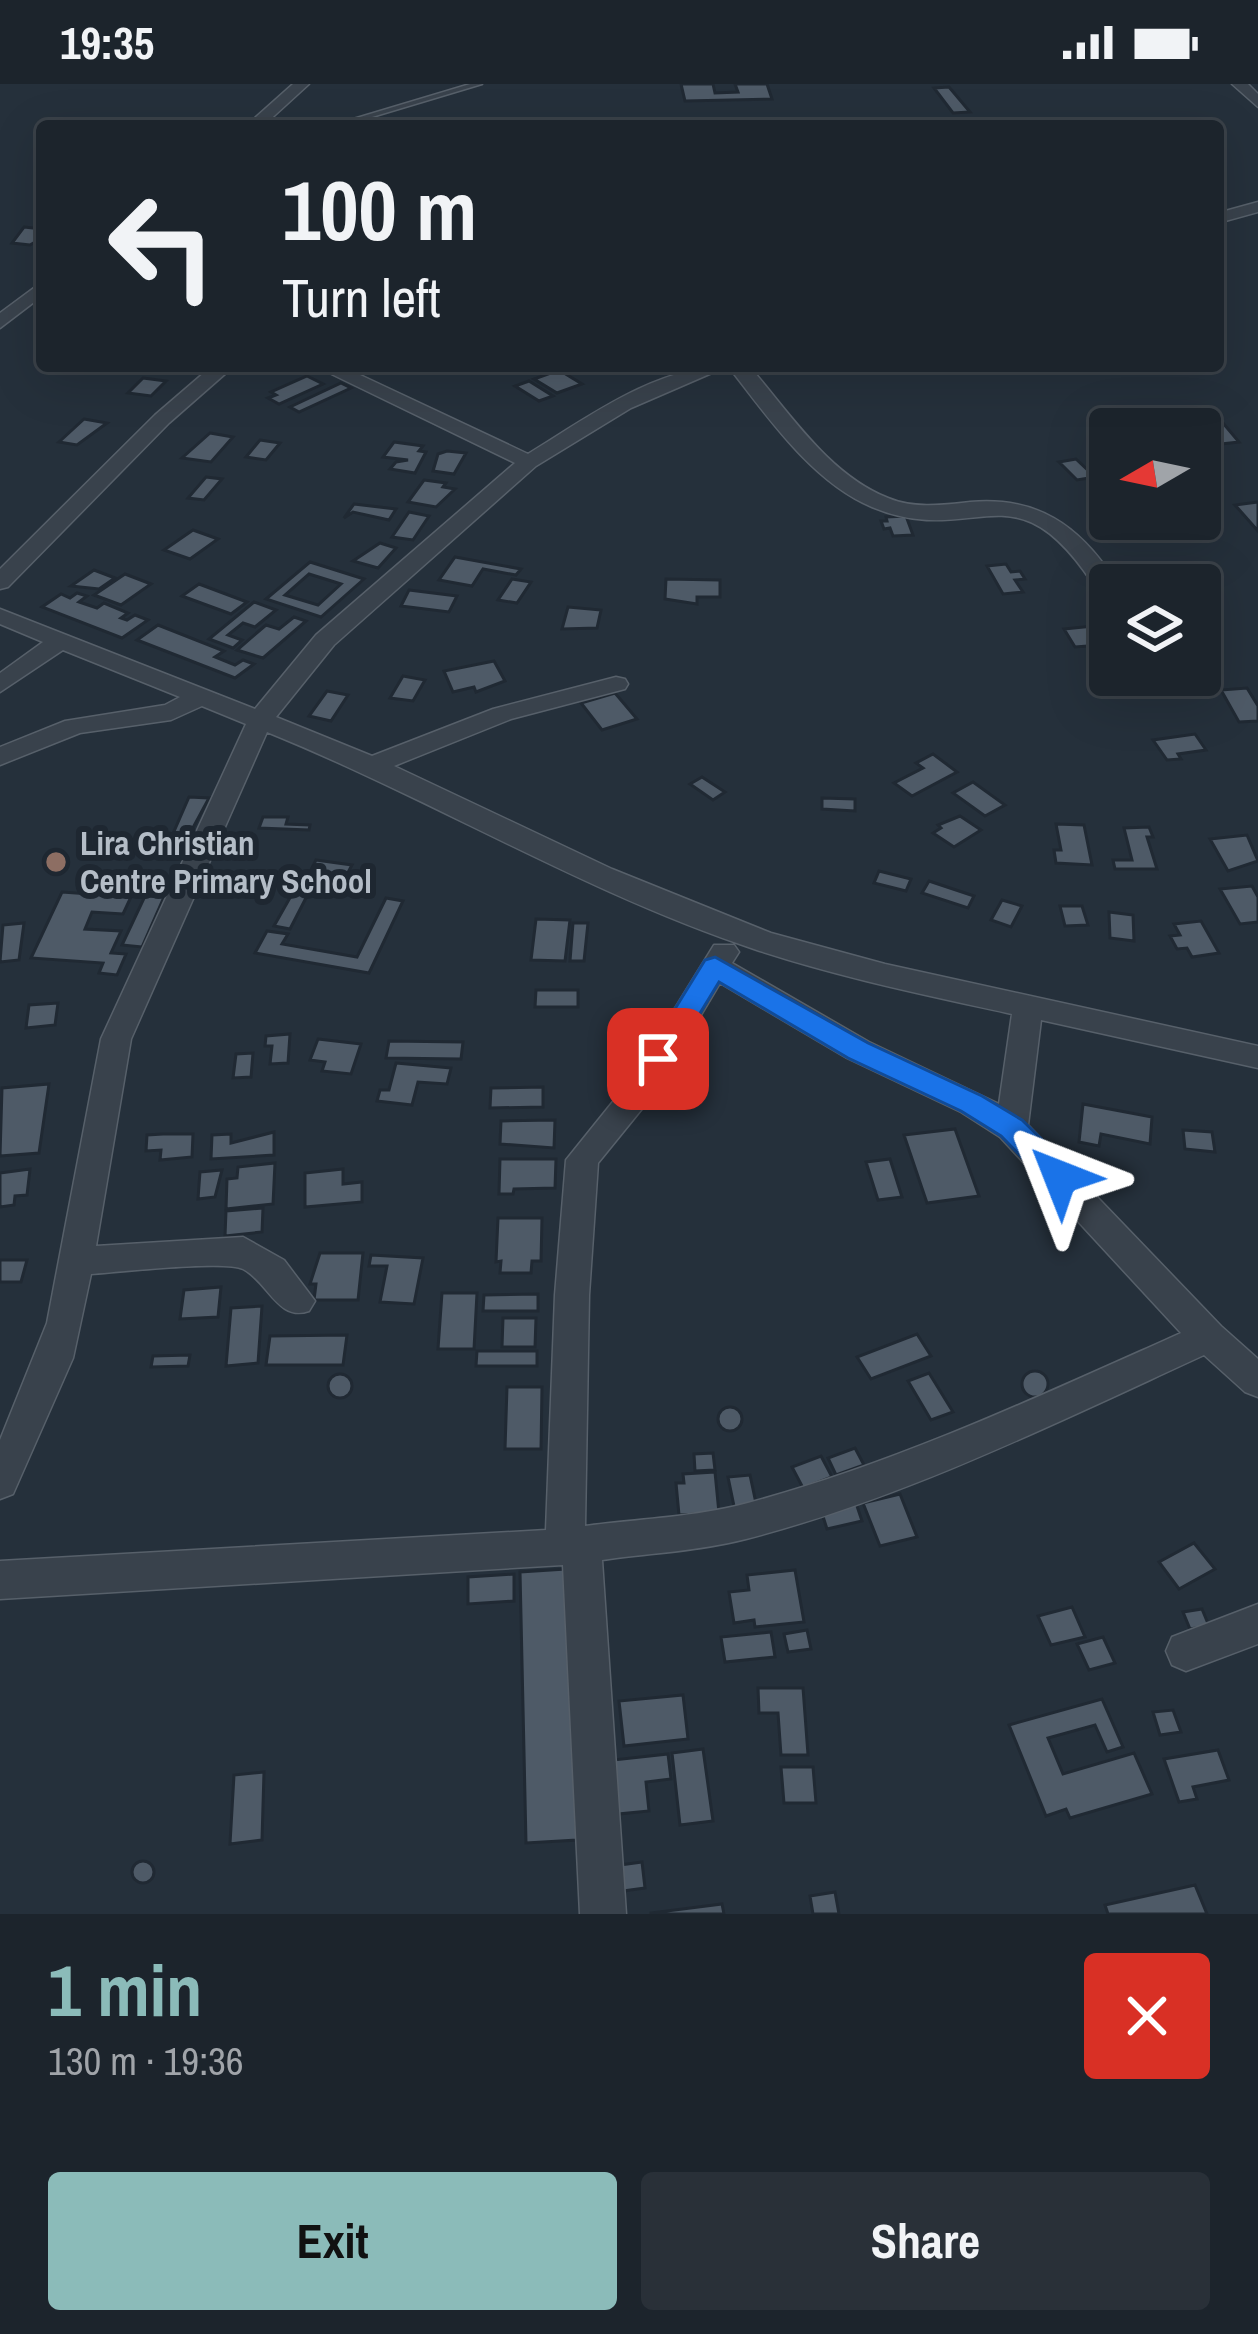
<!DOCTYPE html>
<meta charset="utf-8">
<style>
body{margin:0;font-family:"Archivo Narrow",sans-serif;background:#293038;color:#f1f3f6;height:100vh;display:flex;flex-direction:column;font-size:45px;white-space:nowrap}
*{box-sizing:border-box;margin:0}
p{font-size:39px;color:#a0a4a9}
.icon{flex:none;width:66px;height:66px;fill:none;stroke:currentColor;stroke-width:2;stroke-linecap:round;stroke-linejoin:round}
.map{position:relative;height:1830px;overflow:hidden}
.side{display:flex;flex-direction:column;background:#1c242c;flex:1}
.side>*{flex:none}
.top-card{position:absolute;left:36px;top:36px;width:1188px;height:252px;border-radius:12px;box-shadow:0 12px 48px #0002,0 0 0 3px #3a4148;background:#1c242c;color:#f1f3f6;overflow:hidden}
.needle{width:78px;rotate:261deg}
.controls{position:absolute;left:1089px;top:324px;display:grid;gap:24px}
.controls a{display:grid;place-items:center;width:132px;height:132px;border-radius:12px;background:#1c242c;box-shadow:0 12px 48px #0002,0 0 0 3px #3a4148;font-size:60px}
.pin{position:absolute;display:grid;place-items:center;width:102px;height:102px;color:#fff;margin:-51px;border-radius:24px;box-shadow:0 6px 18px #0006}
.me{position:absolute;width:132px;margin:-66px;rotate:315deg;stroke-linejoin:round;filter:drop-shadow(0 0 9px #0008)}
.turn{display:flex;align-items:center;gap:42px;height:252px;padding:0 48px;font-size:54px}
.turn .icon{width:156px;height:156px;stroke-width:2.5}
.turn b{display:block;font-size:84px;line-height:102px}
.round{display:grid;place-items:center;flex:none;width:126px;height:126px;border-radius:12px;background:#293038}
.overview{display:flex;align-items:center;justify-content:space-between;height:204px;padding:0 48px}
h1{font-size:72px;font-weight:700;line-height:90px;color:#8bbbb9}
.action{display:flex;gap:24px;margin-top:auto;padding:24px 48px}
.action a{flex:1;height:138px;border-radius:12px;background:#8bbbb9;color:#111;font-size:48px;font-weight:700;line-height:138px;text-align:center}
.action a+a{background:#293038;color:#f1f3f6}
.status{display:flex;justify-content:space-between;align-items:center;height:84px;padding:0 60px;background:#1c242c;direction:ltr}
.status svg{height:33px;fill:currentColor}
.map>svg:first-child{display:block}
.building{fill:#4e5a67;stroke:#202933;stroke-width:3;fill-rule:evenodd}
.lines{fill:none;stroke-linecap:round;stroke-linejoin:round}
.lane-casing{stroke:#57606a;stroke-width:3}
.street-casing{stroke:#57606a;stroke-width:3}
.lane{fill:#39424c;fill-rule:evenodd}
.street{fill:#39424c;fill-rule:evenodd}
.route{fill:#1a73e8;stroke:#114b97;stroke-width:3}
.education-dot{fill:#8d6e63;stroke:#1e2731;stroke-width:4.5}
.labels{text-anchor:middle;stroke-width:12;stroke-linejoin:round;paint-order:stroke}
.poi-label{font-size:33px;font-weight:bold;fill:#b4bdc7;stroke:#1e2731;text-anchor:start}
</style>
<div class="status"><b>19:35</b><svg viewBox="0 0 49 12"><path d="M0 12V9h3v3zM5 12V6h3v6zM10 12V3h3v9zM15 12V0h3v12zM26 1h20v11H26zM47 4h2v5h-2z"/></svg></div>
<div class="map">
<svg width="1258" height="1830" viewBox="0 0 1258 1830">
<rect width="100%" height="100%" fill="#25303b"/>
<!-- building -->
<g class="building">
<polygon points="681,0 713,0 715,9 738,8 735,0 767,0 772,15 685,17"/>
<polygon points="949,3 970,28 953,29 934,4"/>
<polygon points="24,143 42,145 42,154 30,161 12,159"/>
<polygon points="559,286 582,300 557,309 534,295"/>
<polygon points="307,292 323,300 279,320 268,314 276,311 271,308"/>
<polygon points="143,294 166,297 151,312 128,309"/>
<polygon points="529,297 553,312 539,317 515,302"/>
<polygon points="341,299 351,304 299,328 290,323"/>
<polygon points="1173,331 1180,345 1140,341 1148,340 1144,335"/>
<polygon points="84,335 107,339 77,361 59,358"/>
<polygon points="1223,339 1239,358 1221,360 1206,341"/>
<polygon points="210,349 233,353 211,378 182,374"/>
<polygon points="260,356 280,359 266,376 246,373"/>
<polygon points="394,358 423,362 419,367 426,368 415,389 390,385 396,378 408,376 383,373"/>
<polygon points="447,367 466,369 454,390 433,387 438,370"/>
<polygon points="1076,375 1095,393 1077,396 1059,378"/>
<polygon points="206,393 222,395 204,416 188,414"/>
<polygon points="424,396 446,399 443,403 455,405 436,423 408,418"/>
<polygon points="1258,418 1258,447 1235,421"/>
<polygon points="354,420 396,425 389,436 353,428 344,434"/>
<polygon points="409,428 429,432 413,456 392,453"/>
<polygon points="906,432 913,451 893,452 890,444 884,445 881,437 887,437 886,433"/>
<polygon points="193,446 218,455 190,475 164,466"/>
<polygon points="380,459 396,464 378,484 353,477"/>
<polygon points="455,473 521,485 516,491 483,485 472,502 439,496"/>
<path d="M310,478L364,495L321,533L266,515ZM309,490L341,500L318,521L285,511Z"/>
<polygon points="1006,480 1011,488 1020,487 1025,495 1015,496 1023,508 1003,510 987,482"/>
<polygon points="94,486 115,494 99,505 71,502"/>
<polygon points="125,490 151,500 121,521 94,511"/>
<polygon points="512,495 531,498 517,519 498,516"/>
<polygon points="666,495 720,496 720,513 697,513 697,520 665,515"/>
<polygon points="199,500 247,518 231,530 182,512"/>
<polygon points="409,506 457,512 449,528 401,522"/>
<polygon points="77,509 87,512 79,518 97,524 104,519 128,529 121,534 127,536 135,531 148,536 122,554 42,523 61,510 70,514"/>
<polygon points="254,518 276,526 255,543 243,539 228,551 242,556 233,564 209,555"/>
<polygon points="568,523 601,526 597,544 562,545"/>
<polygon points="294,533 306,537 263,574 237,566 266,541 279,545"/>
<polygon points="158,541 224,567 215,573 235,581 243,576 254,580 235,594 137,556"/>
<polygon points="1103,541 1110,548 1110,576 1096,577 1087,562 1075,563 1064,545"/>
<polygon points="494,577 505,597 476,608 474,603 453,608 444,587"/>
<polygon points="403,592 425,596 413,617 390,614"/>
<polygon points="1247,604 1258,622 1258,637 1239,638 1221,606"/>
<polygon points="327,607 348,611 331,637 309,632"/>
<polygon points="615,609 637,635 602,646 581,619"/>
<polygon points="1195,650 1206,666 1178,670 1181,675 1167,676 1153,656"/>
<polygon points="933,670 957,688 912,712 894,699 923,684 916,679"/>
<polygon points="702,693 725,708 713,716 690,700"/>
<polygon points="973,698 1005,721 985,732 953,709"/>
<polygon points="189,713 209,714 188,753 172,752"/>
<polygon points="822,714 855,715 855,727 822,725"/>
<polygon points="960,732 981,746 954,763 933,749 941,744 938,741"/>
<polygon points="263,733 288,733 286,740 310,741 309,746 259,744"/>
<polygon points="1056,740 1084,741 1092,781 1056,779 1054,766 1061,766"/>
<polygon points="1149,743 1153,753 1147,753 1157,785 1115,785 1113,776 1132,776 1124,744"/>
<polygon points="1247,751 1258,777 1228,787 1210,755"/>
<polygon points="316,776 352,781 344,796 309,790"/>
<polygon points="879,787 911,795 906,807 874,799"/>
<polygon points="300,796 325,800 319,812 308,810 290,845 274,842"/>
<polygon points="929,797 974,812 968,824 922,809"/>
<polygon points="1252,802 1258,813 1258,838 1240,840 1220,805"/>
<polygon points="62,808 131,813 123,830 92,828 85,845 121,847 111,869 126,870 117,891 99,889 103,879 31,874"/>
<polygon points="145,812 164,813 142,863 122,861"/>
<polygon points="386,814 403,817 369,889 255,869 267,847 288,850 282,860 357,873"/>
<polygon points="1002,816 1022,822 1011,843 991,836"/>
<polygon points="1060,822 1082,822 1088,841 1065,842"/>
<polygon points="1109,828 1133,831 1134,857 1110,854"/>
<polygon points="536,835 570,836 565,877 531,876"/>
<polygon points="1201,837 1219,869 1192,873 1187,864 1177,865 1170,852 1180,851 1174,840"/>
<polygon points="24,839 19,876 0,878 3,841"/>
<polygon points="573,839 588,839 584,877 570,877"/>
<polygon points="536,906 578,906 578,923 535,923"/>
<polygon points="58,919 55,941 26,944 29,921"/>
<polygon points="290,950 288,979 270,980 272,962 265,962 266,952"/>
<polygon points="318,955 361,960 351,990 322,987 325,978 310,976"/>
<polygon points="389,957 463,958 461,975 386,974"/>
<polygon points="253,969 251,993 233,994 236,970"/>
<polygon points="396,979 451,984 447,1000 418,998 412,1021 377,1017 380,1006 389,1006"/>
<polygon points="692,989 700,1015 673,1020 665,993"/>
<polygon points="49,1000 39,1069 0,1072 2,1004"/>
<polygon points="543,1003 543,1023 490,1024 491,1004"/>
<polygon points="1083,1020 1152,1033 1150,1060 1101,1050 1099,1062 1079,1058"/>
<polygon points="555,1036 554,1064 500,1060 501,1037"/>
<polygon points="955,1045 979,1112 927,1119 904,1051"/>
<polygon points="1183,1046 1212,1048 1215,1068 1185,1065"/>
<polygon points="274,1048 274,1071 211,1075 212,1051 231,1050 231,1059"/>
<polygon points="163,1050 193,1050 192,1073 160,1076 161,1066 146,1067 147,1051"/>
<polygon points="500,1075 556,1075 555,1104 514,1105 513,1110 499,1110"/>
<polygon points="890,1075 902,1113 878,1116 866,1078"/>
<polygon points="275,1079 273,1120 226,1125 227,1095 237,1094 238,1083"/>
<polygon points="30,1085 27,1111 15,1112 14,1121 0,1123 0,1089"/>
<polygon points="343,1085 343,1100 362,1098 362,1118 305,1123 305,1089"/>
<polygon points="222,1086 215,1113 198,1115 200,1088"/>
<polygon points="263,1124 262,1148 225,1152 226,1127"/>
<polygon points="498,1134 542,1134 541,1177 532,1177 531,1189 500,1189 501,1177 496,1178"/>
<polygon points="320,1169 363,1169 358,1216 314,1216 316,1200 310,1200"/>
<polygon points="371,1171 423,1174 414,1220 380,1218 387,1182 369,1182"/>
<polygon points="0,1176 27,1176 21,1198 0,1198"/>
<polygon points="221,1203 218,1233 180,1235 184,1206"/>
<polygon points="442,1209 477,1209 474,1265 438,1265"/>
<polygon points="538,1210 538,1227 483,1227 484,1211"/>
<polygon points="262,1222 258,1279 226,1282 231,1224"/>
<polygon points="503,1234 536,1234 535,1263 502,1263"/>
<polygon points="917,1250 931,1272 871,1295 857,1273"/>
<polygon points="347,1251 343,1281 266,1281 270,1252"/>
<polygon points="477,1267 537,1267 537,1282 476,1282"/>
<polygon points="190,1271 188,1282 151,1283 153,1272"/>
<circle cx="1035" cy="1300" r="13"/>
<polygon points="929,1289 953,1328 931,1336 908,1297"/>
<circle cx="340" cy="1302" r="12"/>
<polygon points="507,1303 542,1303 541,1365 505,1365"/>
<circle cx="730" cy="1335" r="12"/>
<polygon points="855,1364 864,1381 836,1391 828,1374"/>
<polygon points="713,1369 715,1386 695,1387 694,1370"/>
<polygon points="821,1372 832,1393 803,1404 792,1383"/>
<polygon points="715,1388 719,1429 679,1431 676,1399 684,1399 683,1390"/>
<polygon points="750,1391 757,1424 735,1427 728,1393"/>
<polygon points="900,1410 917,1453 880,1462 863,1419"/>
<polygon points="855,1416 862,1437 827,1445 820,1423"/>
<polygon points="1194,1459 1215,1485 1179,1505 1159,1478"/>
<polygon points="566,1485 577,1756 526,1759 520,1488"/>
<polygon points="795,1486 804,1538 755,1543 754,1536 734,1539 729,1508 749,1506 747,1491"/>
<polygon points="514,1490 514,1517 468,1520 468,1493"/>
<polygon points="1072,1523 1085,1553 1051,1561 1038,1532"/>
<polygon points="1202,1525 1209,1542 1190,1545 1183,1528"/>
<polygon points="807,1546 811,1565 788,1568 784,1550"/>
<polygon points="771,1548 775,1573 725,1578 721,1553"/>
<polygon points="1103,1553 1115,1579 1089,1586 1077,1560"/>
<polygon points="758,1604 803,1604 808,1671 781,1671 778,1629 759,1629"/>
<polygon points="683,1611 688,1655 624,1662 619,1617"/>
<polygon points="1102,1615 1123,1663 1107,1668 1095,1641 1048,1654 1063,1690 1134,1669 1152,1710 1070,1734 1066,1725 1046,1732 1009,1641"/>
<polygon points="1173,1626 1181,1648 1160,1651 1153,1628"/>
<polygon points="703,1665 713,1737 680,1741 672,1669"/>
<polygon points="1218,1666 1229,1696 1193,1703 1197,1715 1179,1718 1164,1675"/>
<polygon points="668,1670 671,1695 646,1698 649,1727 618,1730 613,1676"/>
<polygon points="781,1683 813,1683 816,1719 784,1719"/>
<polygon points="264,1688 262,1756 230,1760 234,1691"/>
<circle cx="143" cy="1788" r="11"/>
<polygon points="642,1778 645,1804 623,1807 620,1781"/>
<polygon points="1195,1801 1207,1830 1108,1830 1105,1821"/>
<polygon points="835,1808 839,1830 813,1830 810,1812"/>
<polygon points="722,1820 724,1830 651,1830 651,1829"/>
</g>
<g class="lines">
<!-- lane casing -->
<g class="lane-casing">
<polygon id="lane" points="470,0 482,0 342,42 330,42"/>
</g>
<!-- street casing -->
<g class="street-casing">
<g id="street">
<polygon points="293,0 309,0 263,42 246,42"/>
<polygon points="1232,0 1248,0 1258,10 1258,23"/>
<polygon points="1258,118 1258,128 1218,139 1218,129"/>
<polygon points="42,198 42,212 0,244 0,229"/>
<polygon points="212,282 234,282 169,339 8,503 0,505 0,485 155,331"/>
<path d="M315,282H341L528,370C587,334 656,282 728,282L631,324L536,382L334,561L276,633L372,672L493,625L616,593L625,595L628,600L625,605L511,635L394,682L612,785L771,849L885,880L1258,962V984L1041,936L1028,1041L1221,1242L1258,1275V1313L1245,1308L1204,1271C1056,1339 904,1414 746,1455C700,1467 649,1469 602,1476L626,1830H580L563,1481L0,1515V1477L546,1446L555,1211L566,1076L632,994L714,861H734L739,868L732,879L869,958L999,1020L1012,930C926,911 838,893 754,865C586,809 432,715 267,648L131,955L96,1162L243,1153L284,1176L315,1217L309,1227C278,1238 268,1198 243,1185C225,1176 118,1188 91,1190L73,1274L13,1410L0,1415V1356L47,1239L101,955L246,640L202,622L171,636L80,649L0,681V663L65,637L165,621L180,613L63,566L0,608V589L43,558L0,540V525L255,625L316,551L515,379ZM720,899L847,974L961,1028L1000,1053L1181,1249C1040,1312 897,1379 748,1419C696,1433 638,1435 585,1442L589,1211L598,1079L654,1010Z"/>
<path d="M728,282H749C790,329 828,390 888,414C914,425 943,421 970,418C1036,412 1079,441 1114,495L1118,501H1110V516L1102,514C1015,371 980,468 872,423C812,398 767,332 728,282Z"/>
<polygon points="1258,1520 1258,1560 1186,1587 1172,1581 1166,1567 1172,1553"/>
</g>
</g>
<!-- lane -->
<use href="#lane" class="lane"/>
<!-- street -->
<use href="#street" class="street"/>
</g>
<!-- route -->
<polygon class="route" points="715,873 868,959 982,1012 1022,1036 1071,1084 1075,1093 1071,1101 1049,1101 1001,1052 961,1027 848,974 719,898 668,982 649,982 644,975 649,967 705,876"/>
<!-- markers -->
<circle class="education-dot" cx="56" cy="778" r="12"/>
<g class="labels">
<!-- poi labels -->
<g class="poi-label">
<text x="80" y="771">Lira Christian<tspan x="80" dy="38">Centre Primary School</tspan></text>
</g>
</g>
</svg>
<div class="controls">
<a><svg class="needle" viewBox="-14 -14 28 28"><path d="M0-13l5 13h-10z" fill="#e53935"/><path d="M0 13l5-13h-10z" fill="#a0a4a9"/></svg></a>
<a><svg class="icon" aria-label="layers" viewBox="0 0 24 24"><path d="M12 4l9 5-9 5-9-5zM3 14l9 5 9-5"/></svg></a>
</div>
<div class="pin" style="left:658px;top:975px;background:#d93025"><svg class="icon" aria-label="arrive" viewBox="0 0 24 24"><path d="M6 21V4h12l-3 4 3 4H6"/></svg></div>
<svg class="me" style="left:1060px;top:1093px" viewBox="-20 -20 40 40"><path d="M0-17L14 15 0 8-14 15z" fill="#1a73e8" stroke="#fff" stroke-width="4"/></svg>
<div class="top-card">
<div class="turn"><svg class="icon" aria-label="left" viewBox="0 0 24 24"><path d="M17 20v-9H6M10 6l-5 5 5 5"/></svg><div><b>100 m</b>Turn left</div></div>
</div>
</div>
<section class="side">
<div class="overview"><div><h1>1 min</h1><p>130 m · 19:36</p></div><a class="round" style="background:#d93025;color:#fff"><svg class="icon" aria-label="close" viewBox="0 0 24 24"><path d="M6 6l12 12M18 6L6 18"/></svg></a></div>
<div class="action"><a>Exit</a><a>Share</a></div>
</section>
